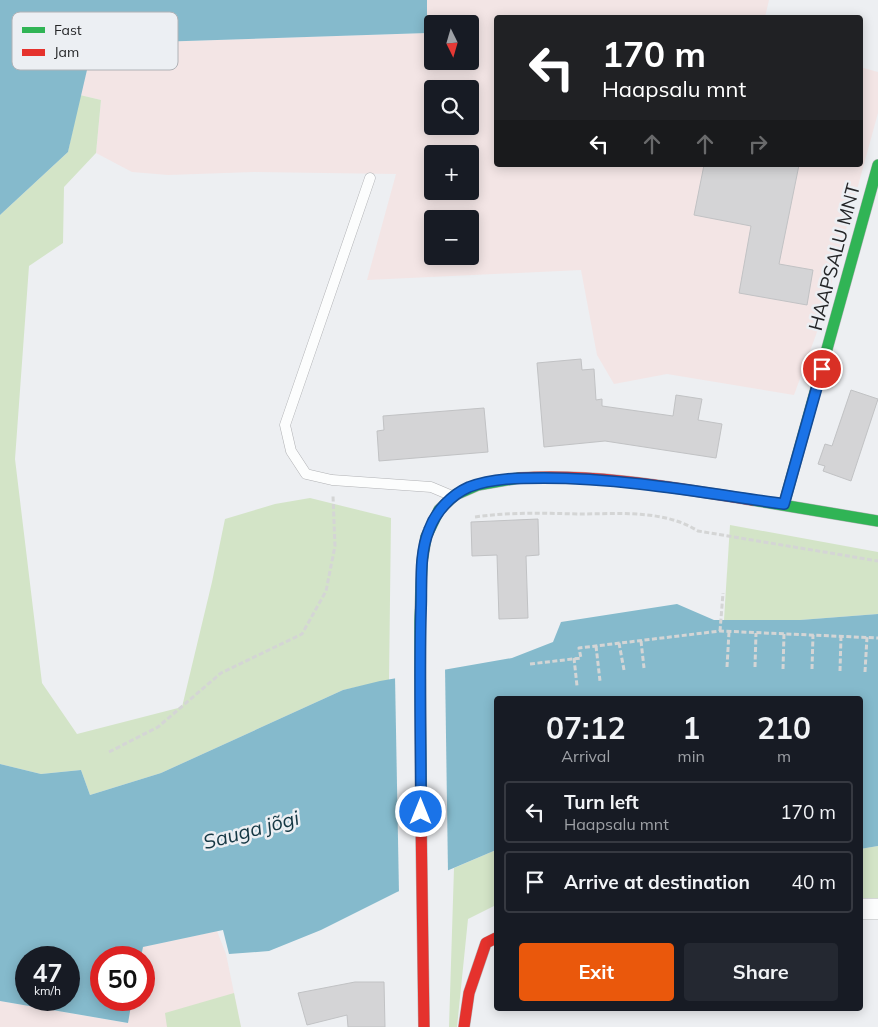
<!DOCTYPE html>
<meta charset="utf-8">
<style>
body{margin:0;font-family:Mulish,sans-serif;background:#242831;color:#f1f3f6;height:100vh;display:flex;flex-direction:column;font-size:19px;white-space:nowrap}
*{box-sizing:border-box;margin:0}
p{font-size:16px;color:#9ea1a6}
.icon{flex:none;width:28px;height:28px;fill:none;stroke:currentColor;stroke-width:2;stroke-linecap:round;stroke-linejoin:round}
.map{position:relative;flex:1;overflow:hidden}
.sheet{position:absolute;left:494px;top:696px;width:369px;height:315px;display:flex;flex-direction:column;background:#171b24;border-radius:5px;box-shadow:0 2px 12px #0003}
.sheet>*{flex:none}
.top-card{position:absolute;left:494px;top:15px;width:369px;height:152px;border-radius:5px;box-shadow:0 2px 12px #0003;background:#202124;color:#fff;overflow:hidden}
.needle{width:32px;rotate:175deg}
.fabs{position:absolute;left:424px;top:15px;display:grid;gap:10px}
.fabs a{display:grid;place-items:center;width:55px;height:55px;border-radius:5px;background:#171b24;box-shadow:0 2px 12px #0003;font-size:25px}
.speed{position:absolute;left:15px;top:946px;display:flex;gap:10px;font-size:25px;font-weight:700;text-align:center}
.speed>*{display:grid;place-content:center;width:65px;height:65px;border-radius:50%;background:#171b24;box-shadow:0 2px 12px #0003;line-height:1}
.speed small{font-size:12px;font-weight:400}
.speed .limit{border:8px solid #d22;background:#fff;color:#111}
.pin{position:absolute;display:grid;place-items:center;width:42px;height:42px;color:#fff;margin:-21px;border:2px solid #fff;border-radius:50%;box-shadow:0 1px 5px #0007}
.me{position:absolute;width:55px;margin:-28px;rotate:0deg;stroke-linejoin:round;filter:drop-shadow(0 0 4px #0008)}
.turn{display:flex;align-items:center;gap:18px;height:105px;padding:0 25px;font-size:22px}
.turn .icon{width:65px;height:65px;stroke-width:2.5}
.turn b{display:block;font-size:35px;line-height:42px}
.lanes{display:flex;align-items:center;height:48px;padding:0 25px;background:#0003;justify-content:center;gap:25px;direction:ltr}
.lanes .off{opacity:.35}
.eta{display:flex;justify-content:space-evenly;align-items:center;height:85px;text-align:center}
.eta b{font-size:30px;font-weight:700;line-height:35px}
.cta{display:flex;gap:10px;margin-top:auto;padding:10px 25px}
.cta a{flex:1;height:58px;border-radius:5px;background:#ea580c;color:#fff;font-size:20px;font-weight:700;line-height:58px;text-align:center}
.cta a+a{background:#242831;color:#f1f3f6}
ul{padding:0;list-style:none}
li{display:flex;align-items:center;gap:15px;height:62px;margin:0 10px 8px;padding:0 15px;border:2px solid #363941;border-radius:5px}
li div{flex:1}
li b{display:block;font-size:19px}
li em{font-style:normal}
.map>svg:first-child{display:block}
.industrial{fill:#f3e5e5;fill-rule:evenodd}
.green{fill:#d3e4c7}
.water{fill:#85bacc;fill-rule:evenodd}
.pier{fill:#edeff2}
.building{fill:#d4d4d6;stroke:#c1c2c4}
.lines{fill:none;stroke-linecap:round;stroke-linejoin:round}
.lane-casing{stroke:#b1b2b5;stroke-width:11}
.street-casing{stroke:#b1b2b5;stroke-width:22}
.fast-casing{stroke:#b1b2b5;stroke-width:12}
.jam-casing{stroke:#b1b2b5;stroke-width:12}
.path{stroke:#d4d5d5;stroke-width:3;stroke-dasharray:5 2.5;stroke-linecap:butt}
.lane{stroke:#fcfdfd;stroke-width:10}
.street{stroke:#fcfdfd;stroke-width:21}
.fast{stroke:#30b455;stroke-width:11}
.jam{stroke:#e5322d;stroke-width:11}
.route-casing{stroke:#114b97;stroke-width:12}
.route{stroke:#1a73e8;stroke-width:9}
.labels{text-anchor:middle;stroke-width:5;stroke-linejoin:round;paint-order:stroke}
.street-label{font-size:19px;fill:#242527;stroke:#eceff3}
.water-label{font-size:20px;font-style:italic;fill:#143743;stroke:#eceff3}
.key{fill:#eceff3;stroke:#b0b2b6;stroke-width:1}
.key-label{font-size:14px;fill:#242527}
</style>
<div class="map">
<svg width="878" height="1027" viewBox="0 0 878 1027">
<rect width="100%" height="100%" fill="#edeff2"/>
<!-- industrial -->
<g class="industrial">
<path d="M427,0H769L765,17L496,18V165H860V67L878,72V113L821,321L794,395L667,374L614,384L597,355L581,270L367,280L396,174L254,172L168,175L132,172L96,153L101,100L80,95L93,44L427,33ZM432,24H470V61H432ZM432,89H470V126H432ZM432,154H470V191H432ZM432,219H470V256H432Z"/>
<polygon points="217,931 226,954 241,1027 0,1027 0,1001 127,1023 132,1000 144,1000 144,958 141,957 143,947"/>
</g>
<!-- green -->
<g class="green">
<polygon points="80,95 101,100 96,153 64,187 63,243 29,266 15,459 42,683 77,734 182,707 212,582 225,519 275,504 310,498 391,518 389,680 343,690 161,773 90,795 81,770 41,774 0,764 0,215 68,152"/>
<polygon points="730,525 878,552 878,614 800,620 724,620"/>
<polygon points="878,846 878,898 860,898 860,849"/>
<polygon points="496,850 496,905 468,919 457,1027 449,1027 454,868"/>
<polygon points="234,993 241,1027 167,1027 165,1013"/>
</g>
<!-- water -->
<g class="water">
<polygon points="0,0 427,0 427,33 93,44 68,152 0,215"/>
<path d="M677,604L714,620H800L878,614V846L860,849V699H496V850L397,892L321,930L269,951L229,954L223,930L143,947L141,957L101,958V1000H132L128,1023L0,1001V764L41,774L81,770L90,795L161,773L343,690L380,681L512,658L553,642L561,622ZM26,958H69V1000H26Z"/>
</g>
<!-- pier -->
<polygon class="pier" points="445,667 448,873 399,893 395,676"/>
<!-- building -->
<g class="building">
<polygon points="704,165 799,165 779,264 813,270 807,305 739,293 751,226 694,215"/>
<polygon points="581,359 582,370 594,369 596,400 602,399 602,406 673,416 676,395 702,399 698,420 722,424 716,458 605,441 544,447 537,363"/>
<polygon points="851,390 878,399 851,481 823,471 825,466 818,464 825,444 832,446"/>
<polygon points="484,408 488,452 379,461 377,431 384,430 383,416"/>
<polygon points="538,519 539,555 526,556 528,618 499,619 497,555 472,556 471,522"/>
<polygon points="355,982 384,982 385,1027 348,1027 347,1015 307,1025 298,993"/>
</g>
<g class="lines">
<!-- lane casing -->
<g class="lane-casing">
<polyline id="lane" points="370,178 285,425 291,451 306,474 332,480 431,487 450,495"/>
</g>
<!-- street casing -->
<g class="street-casing">
<polyline id="street" points="860,909 878,909"/>
</g>
<!-- fast casing -->
<g class="fast-casing">
<g id="fast">
<polyline points="752,500 878,521"/>
<polyline points="784,504 878,165"/>
<polyline points="421,817 420,621 422,562 426,537 439,510 455,495 478,485 519,478"/>
</g>
</g>
<!-- jam casing -->
<g class="jam-casing">
<g id="jam">
<path d="M519,478C596,473 676,488 752,500"/>
<polyline points="421,817 424,1027"/>
<polyline points="464,1027 469,993 486,943 496,938"/>
</g>
</g>
<!-- path -->
<g class="path">
<path d="M475,517C509,512 543,513 578,514C618,514 663,509 698,531L878,561"/>
<polyline points="720,631 723,593"/>
<polyline points="641,641 644,668"/>
<polyline points="619,643 624,670"/>
<polyline points="596,646 600,681"/>
<polyline points="574,658 577,686"/>
<polyline points="530,664 581,658 579,648 720,631 878,638"/>
<polyline points="727,667 729,632"/>
<polyline points="755,667 756,633"/>
<polyline points="783,669 784,634"/>
<polyline points="812,669 813,635"/>
<polyline points="840,671 841,636"/>
<polyline points="865,672 867,637"/>
<polyline points="109,752 158,727 221,673 302,634 326,591 335,546 333,496"/>
</g>
<!-- lane -->
<use href="#lane" class="lane"/>
<!-- street -->
<use href="#street" class="street"/>
<!-- fast -->
<use href="#fast" class="fast"/>
<!-- jam -->
<use href="#jam" class="jam"/>
</g>
<g class="lines">
<!-- route casing -->
<g class="route-casing">
<path id="route" d="M421,812C421,744 419,676 421,608C422,583 419,554 429,530C436,511 451,495 469,487C493,478 519,478 544,478C624,478 705,493 784,504L822,369"/>
</g>
<!-- route -->
<use href="#route" class="route"/>
</g>
<g class="labels">
<!-- street labels -->
<g class="street-label">
<text transform="translate(834 257) rotate(-75)" y="7">HAAPSALU MNT</text>
</g>
<!-- water labels -->
<g class="water-label">
<text transform="translate(251 830) rotate(-15)" y="7">Sauga jõgi</text>
</g>
</g>
<!-- legend -->
<rect x="12" y="12" width="166" height="58" rx="8" class="key"/>
<rect x="22" y="27" width="23" height="6" fill="#30b455"/>
<rect x="22" y="49" width="23" height="7" fill="#e5322d"/>
<g class="key-label">
<text x="54" y="35">Fast</text>
<text x="54" y="57">Jam</text>
</g>
</svg>
<div class="fabs">
<a><svg class="needle" viewBox="-14 -14 28 28"><path d="M0-13l5 13h-10z" fill="#e53935"/><path d="M0 13l5-13h-10z" fill="#9ea1a6"/></svg></a>
<a><svg class="icon" aria-label="search" viewBox="0 0 24 24"><circle cx="10" cy="10" r="6"/><path d="M15 15l6 6"/></svg></a>
<a>+</a>
<a>−</a>
</div>
<div class="speed"><div>47<small>km/h</small></div><div class="limit">50</div></div>
<div class="pin" style="left:822px;top:369px;background:#d93025"><svg class="icon" aria-label="arrive" viewBox="0 0 24 24"><path d="M6 21V4h12l-3 4 3 4H6"/></svg></div>
<svg class="me" style="left:421px;top:812px" viewBox="-20 -20 40 40"><circle r="17" fill="#1a73e8" stroke="#fff" stroke-width="3"/><path d="M0-11L8 9 0 5-8 9z" fill="#fff"/></svg>
<div class="top-card">
<div class="turn"><svg class="icon" aria-label="left" viewBox="0 0 24 24"><path d="M17 20v-9H6M10 6l-5 5 5 5"/></svg><div><b>170 m</b>Haapsalu mnt</div></div>
<div class="lanes"><svg class="icon" aria-label="left" viewBox="0 0 24 24"><path d="M17 20v-9H6M10 6l-5 5 5 5"/></svg><svg class="icon off" aria-label="ahead" viewBox="0 0 24 24"><path d="M12 20V5M6 11l6-6 6 6"/></svg><svg class="icon off" aria-label="ahead" viewBox="0 0 24 24"><path d="M12 20V5M6 11l6-6 6 6"/></svg><svg class="icon off" aria-label="right" viewBox="0 0 24 24"><path d="M7 20v-9h11M14 6l5 5-5 5"/></svg></div>
</div>
<section class="sheet">
<div class="eta">
<div><b>07:12</b><p>Arrival</p></div>
<div><b>1</b><p>min</p></div>
<div><b>210</b><p>m</p></div>
</div>
<ul>
<li><svg class="icon" aria-label="left" viewBox="0 0 24 24"><path d="M17 20v-9H6M10 6l-5 5 5 5"/></svg><div><b>Turn left</b><p>Haapsalu mnt</p></div><em>170 m</em></li>
<li><svg class="icon" aria-label="arrive" viewBox="0 0 24 24"><path d="M6 21V4h12l-3 4 3 4H6"/></svg><div><b>Arrive at destination</b></div><em>40 m</em></li>
</ul>
<div class="cta"><a>Exit</a><a>Share</a></div>
</section>
</div>
